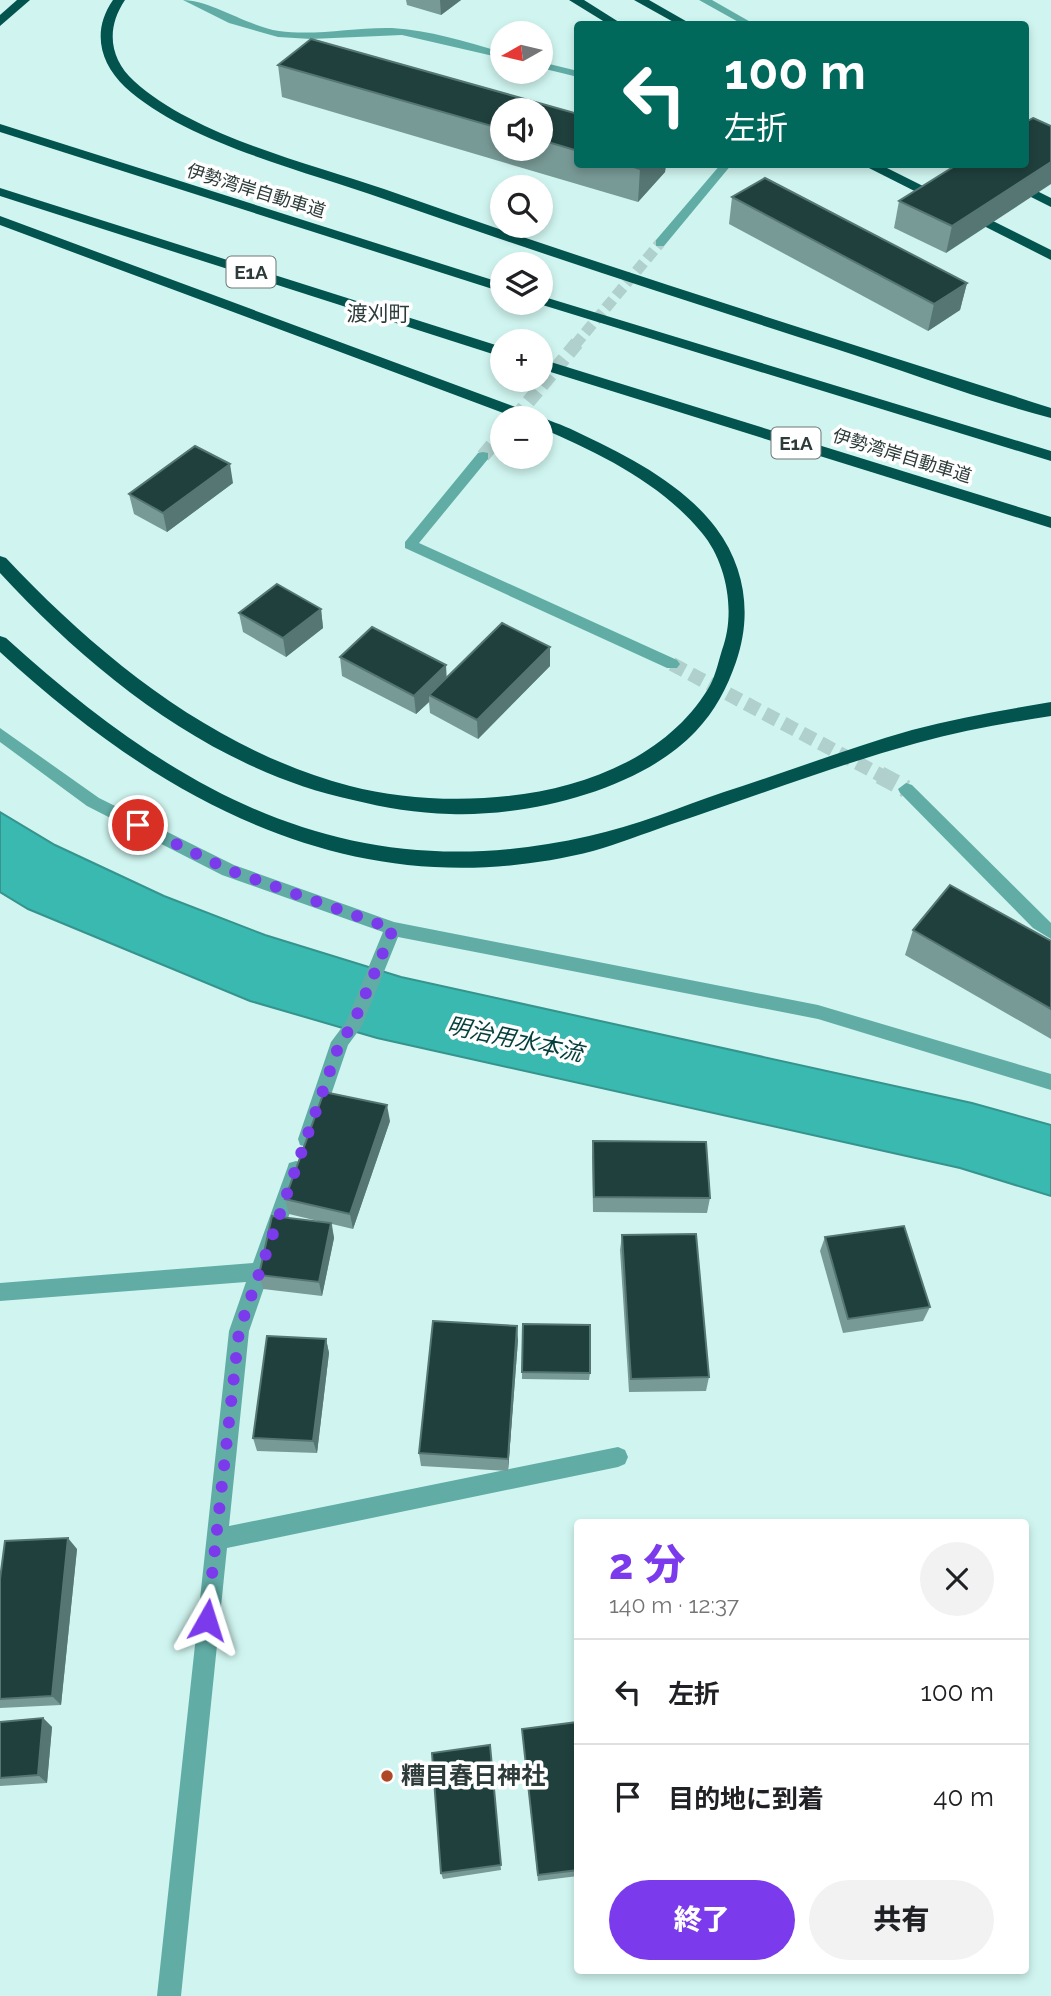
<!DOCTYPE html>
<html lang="ja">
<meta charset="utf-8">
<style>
body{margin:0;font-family:Raleway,"Noto Sans JP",sans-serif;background:#f2f2f2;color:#202124;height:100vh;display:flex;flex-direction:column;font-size:26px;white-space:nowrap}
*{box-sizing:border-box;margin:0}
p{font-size:23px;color:#757577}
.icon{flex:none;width:38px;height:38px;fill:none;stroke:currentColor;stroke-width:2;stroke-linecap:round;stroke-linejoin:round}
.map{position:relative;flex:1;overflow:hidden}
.details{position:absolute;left:574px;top:1519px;width:455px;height:455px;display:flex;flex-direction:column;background:#fff;border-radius:7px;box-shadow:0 4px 10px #0003}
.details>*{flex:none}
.guide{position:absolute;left:574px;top:21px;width:455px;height:147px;border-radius:7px;box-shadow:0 4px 10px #0003;background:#00695c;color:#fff;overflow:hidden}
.needle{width:46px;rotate:262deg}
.fabs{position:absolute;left:490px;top:21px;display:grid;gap:14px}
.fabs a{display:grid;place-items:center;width:63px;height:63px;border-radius:50%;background:#fff;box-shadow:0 4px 10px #0003;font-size:35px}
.pin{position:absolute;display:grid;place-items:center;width:60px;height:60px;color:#fff;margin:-30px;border:4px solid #fff;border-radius:50%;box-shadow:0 2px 7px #0007}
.me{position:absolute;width:77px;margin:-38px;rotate:6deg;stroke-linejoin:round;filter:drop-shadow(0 0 5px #0008)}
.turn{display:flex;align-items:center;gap:24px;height:147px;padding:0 35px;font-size:32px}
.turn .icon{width:91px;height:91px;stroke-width:2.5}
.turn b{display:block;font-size:49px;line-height:60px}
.round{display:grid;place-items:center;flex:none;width:74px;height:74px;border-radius:37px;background:#f2f2f2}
.head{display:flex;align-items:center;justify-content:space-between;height:119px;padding:0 35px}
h1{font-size:42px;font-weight:800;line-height:52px;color:#7c3aed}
.primary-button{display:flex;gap:14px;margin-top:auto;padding:14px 35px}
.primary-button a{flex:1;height:80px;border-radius:42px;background:#7c3aed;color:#fff;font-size:28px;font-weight:800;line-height:80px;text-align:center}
.primary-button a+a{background:#f2f2f2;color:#202124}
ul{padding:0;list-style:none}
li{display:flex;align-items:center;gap:21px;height:105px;padding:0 35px;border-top:2px solid #e0e0e0}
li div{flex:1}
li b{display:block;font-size:26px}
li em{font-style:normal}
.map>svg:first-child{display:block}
.water{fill:#39b9b0;stroke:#35948d;stroke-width:2}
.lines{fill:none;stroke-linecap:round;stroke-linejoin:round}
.minor-tunnel-far2{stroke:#afd0cc;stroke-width:11;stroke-dasharray:11 5;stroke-linecap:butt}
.minor-tunnel-far1{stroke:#afd0cc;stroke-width:14;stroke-dasharray:14 7;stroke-linecap:butt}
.minor-tunnel{stroke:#afd0cc;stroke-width:18;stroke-dasharray:18 9;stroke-linecap:butt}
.minor{fill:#61ada6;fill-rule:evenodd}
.highway{fill:#03534e;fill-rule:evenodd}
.wall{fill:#789a96;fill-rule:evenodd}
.shaded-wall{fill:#557673}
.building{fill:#20403d;stroke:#557673;stroke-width:2}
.route{stroke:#7c3aed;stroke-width:12;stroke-dasharray:0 21.6}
.poi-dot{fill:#b04826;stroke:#fff;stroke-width:2.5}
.labels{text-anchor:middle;stroke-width:7;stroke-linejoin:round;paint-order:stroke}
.far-street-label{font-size:18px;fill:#2d3c3a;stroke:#fff}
.shield{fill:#fff;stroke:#6c7675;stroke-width:2}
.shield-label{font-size:19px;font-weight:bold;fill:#2d3c3a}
.far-quarter-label{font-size:21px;fill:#2d3c3a;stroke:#fff}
.water-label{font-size:23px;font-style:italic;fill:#033f3b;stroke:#fff}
.near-poi-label{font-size:24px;font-weight:bold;fill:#2d3c3a;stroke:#fff;text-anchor:start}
</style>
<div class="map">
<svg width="1051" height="1996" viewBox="0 0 1051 1996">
<rect width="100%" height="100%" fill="#d0f5f0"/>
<!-- water -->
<polygon class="water" points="0,812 55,845 164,896 265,935 401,977 972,1103 1051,1125 1051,1196 960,1168 377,1038 250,1001 28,909 0,892"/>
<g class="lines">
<!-- minor-tunnel-far2 -->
<polyline class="minor-tunnel-far2" points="575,345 660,243"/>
<!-- minor-tunnel-far1 -->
<g class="minor-tunnel-far1">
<polyline points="515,418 577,343"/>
<polyline points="483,456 502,433"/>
<polyline points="672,664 884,777"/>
</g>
<!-- minor-tunnel -->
<polyline class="minor-tunnel" points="880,775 906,789"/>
<!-- minor -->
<g class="minor">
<path d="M183,0C210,0 247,26 279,31C317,36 354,27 392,28C429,30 466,42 502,52V58L402,35L311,39L278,37L229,23Z"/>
<polygon points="699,0 712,0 754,24 742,24"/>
<polygon points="541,62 578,71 578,77 541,68"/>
<polygon points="721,164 732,164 664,246 656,246 656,240"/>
<polygon points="483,452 488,453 488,459 419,543 677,660 680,664 677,668 667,668 405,548 405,542 478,453"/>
<polygon points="0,728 99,798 234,865 394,922 818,1005 1051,1074 1051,1090 818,1019 398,937 362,1026 348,1045 316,1139 314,1145 307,1147 300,1145 298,1139 331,1042 346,1022 383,932 222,875 87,806 0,742"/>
<polygon points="906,783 912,785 1051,923 1051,939 1033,928 900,793 898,789"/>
<polygon points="296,1161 303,1163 305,1169 249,1331 229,1526 618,1447 625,1450 628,1457 625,1464 618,1467 227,1548 181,1996 157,1996 229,1331 246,1282 0,1301 0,1283 253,1263 287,1169 289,1163"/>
</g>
<!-- highway -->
<g class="highway">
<polygon points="17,0 30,0 0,26 0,15"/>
<path d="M113,0H125C106,28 109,58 134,81C194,136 308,163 384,189C604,267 828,336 1051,408V418C978,399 905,371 833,348C683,300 533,251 384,199C306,171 186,143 125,87C99,62 92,30 113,0Z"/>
<polygon points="569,0 584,0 622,24 608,24"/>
<polygon points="634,0 649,0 691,24 677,24"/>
<polygon points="0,124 502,283 502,292 0,132"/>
<polygon points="861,164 879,164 1051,250 1051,260"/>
<polygon points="965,164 983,164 1051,198 1051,207"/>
<polygon points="0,188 502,347 502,357 0,196"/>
<path d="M0,216L537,415C547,420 563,425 575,431C626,455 682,483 716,528C746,568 752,616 736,662C727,688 715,711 696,731C641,790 528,817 450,814C417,813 385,808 353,800C214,770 94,675 0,573V556L6,558C100,658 214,750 350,786C464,815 640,800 708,689C715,678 718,663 722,650C736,613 727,563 702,533C661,483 599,453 541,428V418H517L0,225Z"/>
<polygon points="541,296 1051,451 1051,461 536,303 541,303"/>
<polygon points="541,359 1051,517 1051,528 541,369"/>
<path d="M0,636L6,638C179,795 350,891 589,836C635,826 680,807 724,792C787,772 849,748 912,730C958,718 1004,710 1051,702V716C1006,723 961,731 917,743C833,766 751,798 669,825C643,834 618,844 593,851C360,910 167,806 0,652Z"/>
</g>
</g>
<!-- wall -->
<g class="wall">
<polygon points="406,0 461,0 441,15 407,5"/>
<path d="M278,65L578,114V164H666L665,172L638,202L282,97ZM502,110H541V149H502Z"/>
<polygon points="1026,164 946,253 894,228 899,201"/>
<polygon points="732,197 967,283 960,310 928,331 729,224"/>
<polygon points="233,483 167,532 134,514 129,494"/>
<polygon points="321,609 323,628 286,657 243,632 239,613"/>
<polygon points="340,657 447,677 550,666 478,739 430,713 429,702 416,714 342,676"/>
<polygon points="913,930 1051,941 1051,1039 905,955"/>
<polygon points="390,1121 353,1229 332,1224 334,1238 322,1296 263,1289 259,1275 318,1221 289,1214 285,1199"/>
<polygon points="593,1141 710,1198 707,1213 593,1212 592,1157"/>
<polygon points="622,1235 709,1377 706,1391 629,1392 620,1250"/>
<polygon points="825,1237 930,1307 923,1321 843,1333 820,1251"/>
<polygon points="523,1324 590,1373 589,1380 522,1379"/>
<polygon points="326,1339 329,1353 317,1453 257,1451 253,1438"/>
<polygon points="518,1340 508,1471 421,1466 419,1453"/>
<polygon points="77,1549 61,1705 0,1708 0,1579"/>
<polygon points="43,1718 52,1727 47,1783 0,1786 0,1722"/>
<polygon points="578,1722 578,1876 538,1881 522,1729"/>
<polygon points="490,1745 501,1870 443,1879 441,1873"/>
</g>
<!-- shaded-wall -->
<g class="shaded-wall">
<polygon points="440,0 461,0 441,15"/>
<polygon points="1051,162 1051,184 946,253 952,226"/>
<polygon points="644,164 666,164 665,172 638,202 640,169"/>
<polygon points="967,283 960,310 928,331 934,304"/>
<polygon points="230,464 233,483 167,532 163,513"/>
<polygon points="321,609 323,628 286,657 283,638"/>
<polygon points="550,647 550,666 478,739 477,720"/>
<polygon points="446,665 447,684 429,695 429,702 416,714 414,696"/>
<polygon points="387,1105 390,1121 353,1229 350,1214"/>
<polygon points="331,1223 334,1238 322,1296 319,1282"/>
<polygon points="517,1326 518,1340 508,1471 508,1459"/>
<polygon points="326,1339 329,1353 317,1453 313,1441"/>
<polygon points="68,1538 77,1549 61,1705 52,1696"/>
<polygon points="43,1718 52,1727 47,1783 38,1775"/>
</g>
<!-- building -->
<g class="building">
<polygon points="311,39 578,114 578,151 541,140 541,110 502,110 502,129 278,65"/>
<polygon points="1033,118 1051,126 1051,162 952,226 899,201 958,164 1026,164 1026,122"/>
<polygon points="625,164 644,164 640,169"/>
<polygon points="765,178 967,283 934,304 732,197"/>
<polygon points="195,446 230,464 163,513 129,494"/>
<polygon points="277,584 321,609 283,638 239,613"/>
<polygon points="502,623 550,647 477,720 429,695"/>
<polygon points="372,627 446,665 414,696 340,657"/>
<polygon points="950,885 1051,941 1051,1009 913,930"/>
<polygon points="324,1092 387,1105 350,1214 285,1199"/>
<polygon points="593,1141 706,1142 710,1198 594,1197"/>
<polygon points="272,1216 331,1223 319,1282 259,1275"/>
<polygon points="904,1226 930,1307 848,1319 825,1237"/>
<polygon points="696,1234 709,1377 631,1379 622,1235"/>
<polygon points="433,1321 517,1326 508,1459 419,1453"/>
<polygon points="523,1324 590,1325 590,1373 522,1372"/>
<polygon points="267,1336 326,1339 313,1441 253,1438"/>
<polygon points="68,1538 52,1696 0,1699 0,1579 5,1541"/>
<polygon points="43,1718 38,1775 0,1778 0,1722"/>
<polygon points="578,1722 578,1870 538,1875 522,1729"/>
<polygon points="490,1745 501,1865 441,1873 432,1753"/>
</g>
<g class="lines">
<!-- route -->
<polyline class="route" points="138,825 229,870 393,929 352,1026 340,1042 239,1331 207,1620"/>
</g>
<!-- markers -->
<circle class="poi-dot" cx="387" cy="1776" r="7"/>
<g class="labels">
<!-- far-street labels -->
<g class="far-street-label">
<text transform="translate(256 191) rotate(17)" y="6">伊勢湾岸自動車道</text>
<text transform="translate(902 456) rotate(17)" y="6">伊勢湾岸自動車道</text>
</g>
<!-- shield labels -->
<g class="shield">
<rect x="226.5" y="256.5" width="49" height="31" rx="5"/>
<rect x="771.5" y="427.5" width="49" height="31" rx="5"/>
</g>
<g class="shield-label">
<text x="251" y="279">E1A</text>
<text x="796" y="450">E1A</text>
</g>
<!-- far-quarter labels -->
<g class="far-quarter-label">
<text x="378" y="321">渡刈町</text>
</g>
<!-- water labels -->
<g class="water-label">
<text transform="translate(515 1039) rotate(12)" y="8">明治用水本流</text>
</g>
<!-- near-poi labels -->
<g class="near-poi-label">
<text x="401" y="1784">糟目春日神社</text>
</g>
</g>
</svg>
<div class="fabs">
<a><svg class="needle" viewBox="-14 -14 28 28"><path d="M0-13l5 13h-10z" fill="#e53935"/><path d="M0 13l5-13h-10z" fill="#757577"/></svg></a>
<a><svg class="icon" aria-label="sound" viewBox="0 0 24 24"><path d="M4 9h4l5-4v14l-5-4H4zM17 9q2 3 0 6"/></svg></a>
<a><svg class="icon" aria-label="search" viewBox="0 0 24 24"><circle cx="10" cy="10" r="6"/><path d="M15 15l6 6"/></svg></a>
<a><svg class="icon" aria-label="layers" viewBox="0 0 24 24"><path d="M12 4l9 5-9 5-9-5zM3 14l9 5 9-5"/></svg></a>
<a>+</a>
<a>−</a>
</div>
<div class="pin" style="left:138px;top:825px;background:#d93025"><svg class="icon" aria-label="arrive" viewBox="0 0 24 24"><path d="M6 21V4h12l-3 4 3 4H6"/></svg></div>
<svg class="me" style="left:207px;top:1620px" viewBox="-20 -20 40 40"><path d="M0-17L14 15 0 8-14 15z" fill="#7c3aed" stroke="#fff" stroke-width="4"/></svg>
<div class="guide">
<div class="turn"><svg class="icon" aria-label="left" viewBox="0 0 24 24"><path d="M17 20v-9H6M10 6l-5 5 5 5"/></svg><div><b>100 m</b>左折</div></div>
</div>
<section class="details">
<div class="head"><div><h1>2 分</h1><p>140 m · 12:37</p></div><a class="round"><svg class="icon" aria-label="close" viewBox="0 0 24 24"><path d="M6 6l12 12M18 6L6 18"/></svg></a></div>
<ul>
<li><svg class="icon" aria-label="left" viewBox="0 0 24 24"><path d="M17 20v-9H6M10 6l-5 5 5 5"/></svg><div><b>左折</b></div><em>100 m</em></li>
<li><svg class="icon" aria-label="arrive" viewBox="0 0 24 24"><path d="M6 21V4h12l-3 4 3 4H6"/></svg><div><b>目的地に到着</b></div><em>40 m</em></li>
</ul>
<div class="primary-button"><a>終了</a><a>共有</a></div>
</section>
</div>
